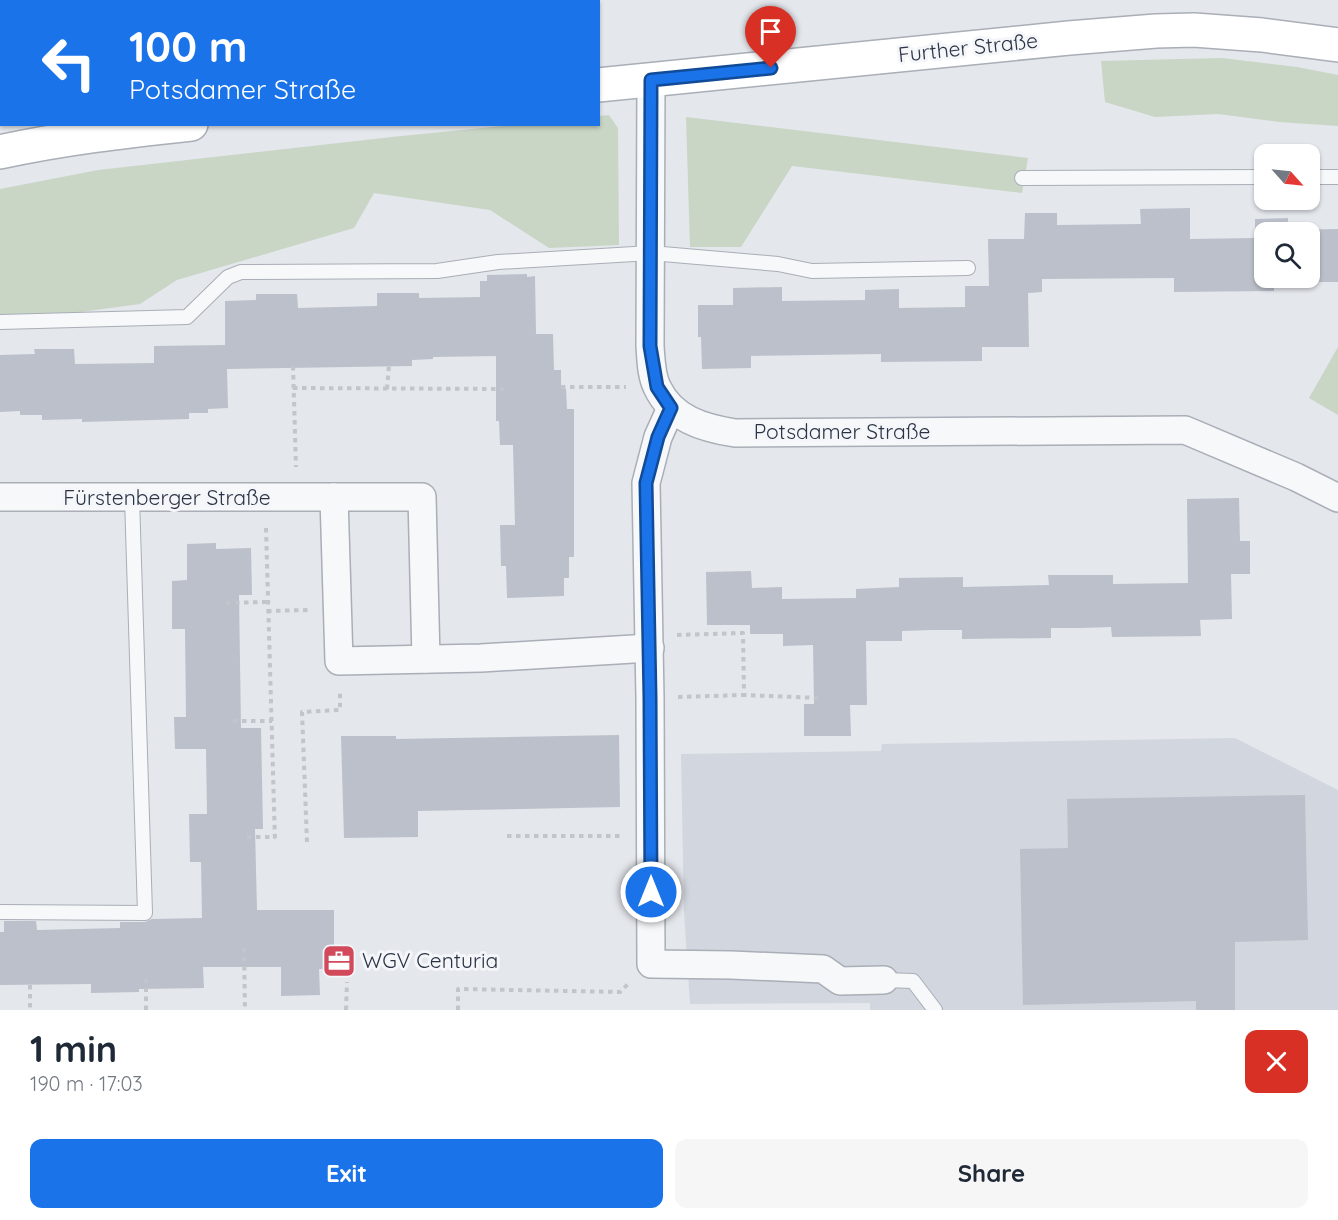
<!DOCTYPE html>
<meta charset="utf-8">
<style>
body{margin:0;font-family:Quicksand,sans-serif;background:#f6f6f7;color:#1f2937;height:100vh;display:flex;flex-direction:column;font-size:22px;white-space:nowrap}
*{box-sizing:border-box;margin:0}
p{font-size:20px;color:#747a83}
.icon{flex:none;width:33px;height:33px;fill:none;stroke:currentColor;stroke-width:2;stroke-linecap:round;stroke-linejoin:round}
.map{position:relative;height:1010px;overflow:hidden}
.side{display:flex;flex-direction:column;background:#fff;flex:1}
.side>*{flex:none}
.top-card{position:absolute;left:0px;top:0px;width:600px;height:126px;box-shadow:0 2px 4px #0004;background:#1a73e8;color:#fff;overflow:hidden}
.needle{width:39px;rotate:117deg}
.buttons{position:absolute;left:1254px;top:144px;display:grid;gap:12px}
.buttons a{display:grid;place-items:center;width:66px;height:66px;border-radius:12px;background:#fff;box-shadow:0 2px 4px #0004;font-size:30px}
.pin{position:absolute;display:grid;place-items:center;width:51px;height:51px;color:#fff;margin:-62px -26px;border-radius:50% 50% 50% 0;rotate:-45deg;box-shadow:0 0 6px #0007}
.pin .icon{rotate:45deg}
.me{position:absolute;width:66px;margin:-33px;rotate:0deg;stroke-linejoin:round;filter:drop-shadow(0 0 4px #0008)}
.turn{display:flex;align-items:center;gap:21px;height:126px;padding:0 30px;font-size:27px}
.turn .icon{width:78px;height:78px;stroke-width:2.5}
.turn b{display:block;font-size:42px;line-height:51px}
.round{display:grid;place-items:center;flex:none;width:63px;height:63px;border-radius:12px;background:#f6f6f7}
.head{display:flex;align-items:center;justify-content:space-between;height:102px;padding:0 30px}
h1{font-size:36px;font-weight:800;line-height:45px}
.primary-button{display:flex;gap:12px;margin-top:auto;padding:12px 30px}
.primary-button a{flex:1;height:69px;border-radius:12px;background:#1a73e8;color:#fff;font-size:24px;font-weight:800;line-height:69px;text-align:center}
.primary-button a+a{background:#f6f6f7;color:#1f2937}
.map>svg:first-child{display:block}
.built{fill:#d2d6de}
.green{fill:#c9d6c5}
.building{fill:#bbc0ca;fill-rule:evenodd}
.lines{fill:none;stroke-linecap:round;stroke-linejoin:round}
.lane-casing{stroke:#a9aeb7;stroke-width:16}
.street-casing{stroke:#a9aeb7;stroke-width:30}
.secondary-casing{stroke:#a9aeb7;stroke-width:36}
.path{stroke:#c2c5cb;stroke-width:4;stroke-dasharray:4.5 4.5;stroke-linecap:butt}
.lane{stroke:#f7f8fa;stroke-width:14}
.street{stroke:#f7f8fa;stroke-width:27}
.secondary{stroke:#fff;stroke-width:33}
.rail-casing{stroke:#7d8696;stroke-width:7}
.rail{stroke:#f4f6f9;stroke-width:4.5;stroke-dasharray:14;stroke-linecap:butt}
.route-casing{stroke:#114b97;stroke-width:15}
.route{stroke:#1a73e8;stroke-width:10}
.labels{text-anchor:middle;stroke-width:6;stroke-linejoin:round;paint-order:stroke}
.street-label{font-size:21px;fill:#2b3445;stroke:#f4f6f9}
.poi-label{font-size:21px;fill:#2b3445;stroke:#f4f6f9;text-anchor:start}
</style>
<div class="map">
<svg width="1338" height="1010" viewBox="0 0 1338 1010">
<rect width="100%" height="100%" fill="#e4e7ec"/>
<!-- built -->
<polygon class="built" points="1235,738 1338,790 1338,1010 870,1010 870,1003 690,1004 684,912 681,754 881,751 882,744"/>
<!-- green -->
<g class="green">
<polygon points="1222,58 1297,67 1338,75 1338,126 1279,122 1218,114 1155,117 1105,102 1101,61"/>
<polygon points="609,115 618,128 619,245 549,248 490,210 374,193 354,228 177,280 140,304 66,314 0,317 0,189 98,170 401,136 513,125 598,124 599,116"/>
<polygon points="686,117 1028,158 1022,193 792,166 741,247 690,247"/>
<polygon points="1338,347 1338,415 1309,398"/>
</g>
<!-- building -->
<g class="building">
<path d="M1190,208V239L1255,238V219L1288,218V230L1338,229V282H1274V291L1174,292V278L1042,279V292L1028,293L1029,347H982V361L881,362V354L751,356V368L702,369L701,337H698V305H733V288L782,287V301L865,300V290L899,289V308L965,307V286H989L988,239H1024L1025,213H1057V225L1141,224L1140,209ZM1264,232H1310V278H1264Z"/>
<polygon points="527,274 527,277 535,276 536,334 553,334 554,370 561,370 561,389 566,389 567,409 574,409 574,557 569,557 569,578 564,578 564,596 507,598 506,566 501,566 500,525 515,525 513,445 500,445 499,421 496,421 496,356 433,357 433,359 412,360 412,366 227,369 228,408 208,409 208,413 189,413 189,419 82,422 82,419 42,420 42,415 20,415 20,411 0,412 0,355 35,354 34,349 74,349 75,364 154,363 154,346 225,345 225,301 256,300 256,294 297,294 298,308 377,306 377,293 419,293 419,298 480,297 480,281 487,281 487,275"/>
<polygon points="1239,498 1240,541 1250,541 1250,574 1231,574 1232,619 1200,620 1201,636 1112,637 1111,627 1081,628 1051,628 1051,638 962,639 962,630 932,630 902,631 902,641 866,641 867,705 850,705 851,736 804,736 804,704 814,704 813,645 783,646 783,634 750,634 750,625 707,625 706,572 751,571 752,588 782,587 782,599 856,598 856,589 899,587 899,578 963,577 963,587 1049,585 1048,575 1113,575 1113,584 1188,583 1187,499"/>
<polygon points="216,543 216,549 251,548 252,595 239,595 241,728 261,728 263,829 255,829 257,910 334,910 334,969 319,969 320,995 281,996 281,967 203,967 204,988 139,989 139,992 91,993 91,984 0,985 0,932 4,932 4,921 36,921 37,930 120,928 120,922 145,922 152,919 202,918 201,862 190,862 189,814 207,814 206,749 175,749 174,717 186,717 185,629 172,629 172,581 187,580 187,544"/>
<polygon points="619,735 620,807 418,811 418,837 344,838 341,736 396,736 396,739"/>
<polygon points="1305,795 1308,940 1235,942 1235,1010 1196,1010 1196,1001 1023,1005 1020,849 1068,848 1067,799"/>
</g>
<g class="lines">
<!-- lane casing -->
<g class="lane-casing">
<g id="lane">
<polyline points="1310,177 1338,177"/>
<polyline points="1022,178 1264,177"/>
<polyline points="0,322 187,317 228,277 241,272 437,271 498,262 651,253 778,264 812,271 968,268"/>
<polyline points="0,912 145,913 132,498"/>
<polyline points="884,980 913,981 935,1010"/>
</g>
</g>
<!-- street casing -->
<g class="street-casing">
<g id="street">
<path d="M651,80L650,346C651,359 651,375 657,387C672,419 703,428 735,433L1185,430L1296,477L1338,498"/>
<polyline points="671,408 658,437 646,483 650,698 651,964 731,965 823,969 840,981 884,980"/>
<polyline points="0,497 422,497 426,659"/>
<polyline points="334,497 339,661 481,658 650,648"/>
</g>
</g>
<!-- secondary casing -->
<g class="secondary-casing">
<g id="secondary">
<polyline points="598,85 1069,38 1156,31 1194,30 1262,35 1338,45"/>
<path d="M0,152C63,138 127,131 191,124"/>
</g>
</g>
<!-- path -->
<g class="path">
<polyline points="293,366 296,467"/>
<polyline points="561,387 626,387"/>
<polyline points="293,388 504,389"/>
<polyline points="387,389 389,365"/>
<polyline points="266,528 275,842"/>
<polyline points="226,603 267,602"/>
<polyline points="267,611 309,610"/>
<polyline points="677,635 743,633 744,695 820,698"/>
<polyline points="678,697 744,695"/>
<polyline points="233,721 272,721"/>
<polyline points="507,836 620,836"/>
<polyline points="247,837 275,837"/>
<polyline points="307,842 302,712 340,710 340,690"/>
<polyline points="244,948 245,1010"/>
<polyline points="30,985 30,1010"/>
<polyline points="146,1010 146,976"/>
<polyline points="346,1010 347,982"/>
<polyline points="458,1010 458,989 620,992 630,982"/>
</g>
<!-- lane -->
<use href="#lane" class="lane"/>
<!-- street -->
<use href="#street" class="street"/>
<!-- secondary -->
<use href="#secondary" class="secondary"/>
<!-- rail casing -->
<g class="rail-casing">
<g id="rail">
<polyline points="52,2 81,0"/>
<polyline points="426,2 454,0"/>
<polyline points="0,4 2,4"/>
<polyline points="0,24 2,24"/>
</g>
</g>
<!-- rail -->
<use href="#rail" class="rail"/>
</g>
<g class="lines">
<!-- route casing -->
<g class="route-casing">
<polyline id="route" points="651,892 650,698 646,483 658,437 671,408 657,387 650,346 651,80 771,68"/>
</g>
<!-- route -->
<use href="#route" class="route"/>
</g>
<!-- icons -->
<defs>
<g id="office-square" transform="scale(1.725)"><rect x="-9" y="-9" width="18" height="18" rx="4" fill="#d1495b" stroke="#f4f6f9"/><path d="M-6-3h4V-5.5h4V-3h4V5H-6ZM-1-4.5V-3h2v-1.5ZM-6 0V1H6V0Z" fill="#fff"/></g>
</defs>
<g fill-rule="evenodd">
<use href="#office-square" x="339" y="961"/>
</g>
<g class="labels">
<!-- street labels -->
<g class="street-label">
<text transform="translate(968 48) rotate(-6)" y="7">Further Straße</text>
<text x="842" y="439">Potsdamer Straße</text>
<text x="167" y="505">Fürstenberger Straße</text>
</g>
<!-- poi labels -->
<g class="poi-label">
<text x="362" y="968">WGV Centuria</text>
</g>
</g>
</svg>
<div class="buttons">
<a><svg class="needle" viewBox="-14 -14 28 28"><path d="M0-13l5 13h-10z" fill="#e53935"/><path d="M0 13l5-13h-10z" fill="#747a83"/></svg></a>
<a><svg class="icon" aria-label="search" viewBox="0 0 24 24"><circle cx="10" cy="10" r="6"/><path d="M15 15l6 6"/></svg></a>
</div>
<div class="pin" style="left:771px;top:68px;background:#d93025"><svg class="icon" aria-label="arrive" viewBox="0 0 24 24"><path d="M6 21V4h12l-3 4 3 4H6"/></svg></div>
<svg class="me" style="left:651px;top:892px" viewBox="-20 -20 40 40"><circle r="17" fill="#1a73e8" stroke="#fff" stroke-width="3"/><path d="M0-11L8 9 0 5-8 9z" fill="#fff"/></svg>
<div class="top-card">
<div class="turn"><svg class="icon" aria-label="left" viewBox="0 0 24 24"><path d="M17 20v-9H6M10 6l-5 5 5 5"/></svg><div><b>100 m</b>Potsdamer Straße</div></div>
</div>
</div>
<section class="side">
<div class="head"><div><h1>1 min</h1><p>190 m · 17:03</p></div><a class="round" style="background:#d93025;color:#fff"><svg class="icon" aria-label="close" viewBox="0 0 24 24"><path d="M6 6l12 12M18 6L6 18"/></svg></a></div>
<div class="primary-button"><a>Exit</a><a>Share</a></div>
</section>
